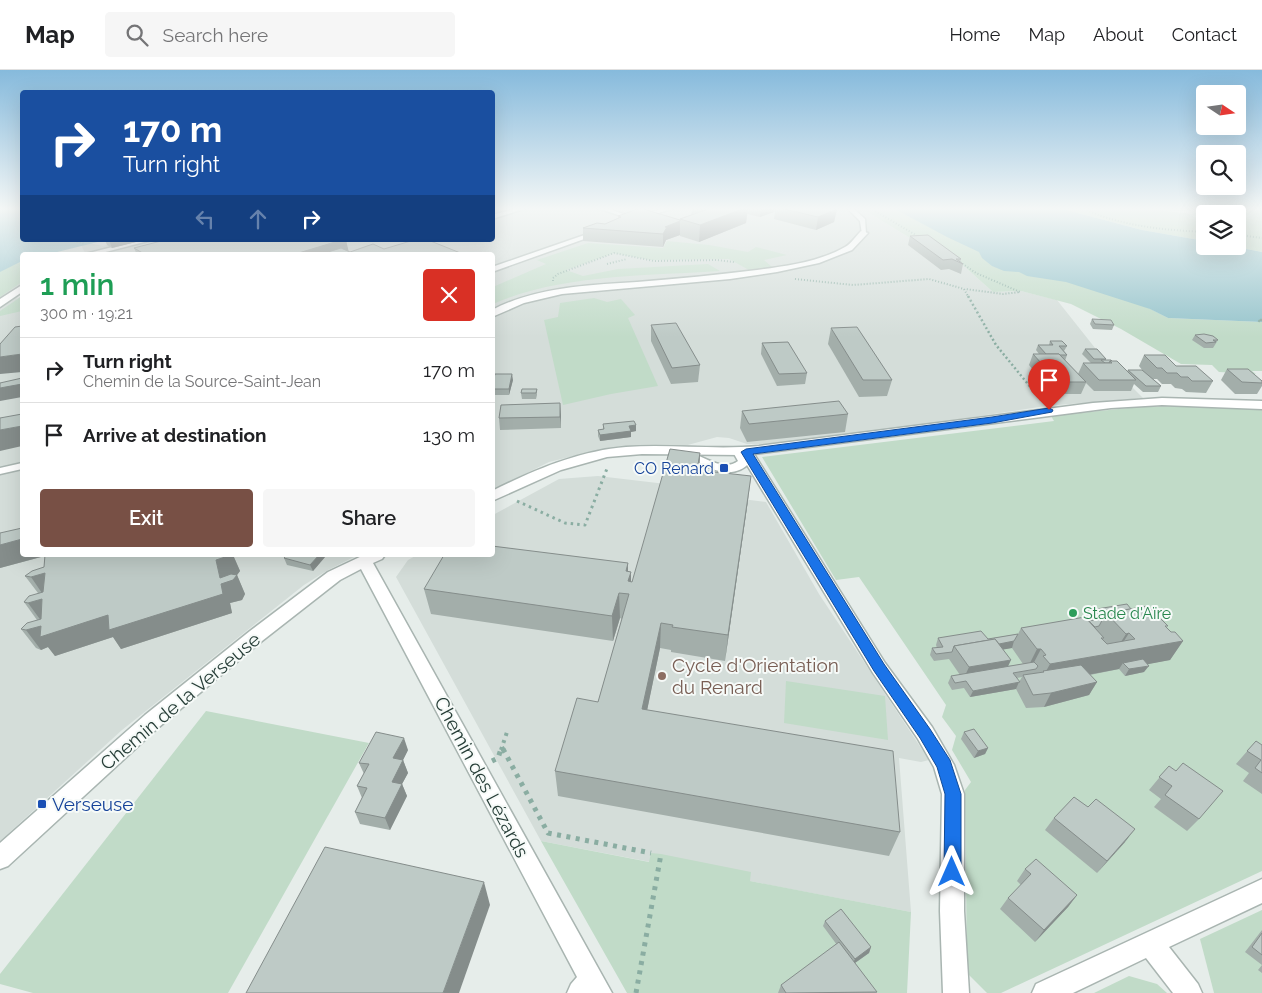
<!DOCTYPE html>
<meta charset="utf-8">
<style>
body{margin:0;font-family:Raleway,sans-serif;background:#f6f6f6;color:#202124;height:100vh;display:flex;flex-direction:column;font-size:19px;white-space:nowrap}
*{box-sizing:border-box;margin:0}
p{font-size:16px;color:#757577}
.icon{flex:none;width:28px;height:28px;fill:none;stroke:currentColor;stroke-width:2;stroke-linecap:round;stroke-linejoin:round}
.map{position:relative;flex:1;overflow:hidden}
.drawer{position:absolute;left:20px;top:182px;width:475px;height:305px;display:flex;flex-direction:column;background:#fff;border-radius:5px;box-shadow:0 5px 20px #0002}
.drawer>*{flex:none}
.top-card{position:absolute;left:20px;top:20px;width:475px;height:152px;border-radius:5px;box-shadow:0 5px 20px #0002;background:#1a4fa0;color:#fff;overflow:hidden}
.needle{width:32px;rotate:103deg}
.fabs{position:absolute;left:1196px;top:15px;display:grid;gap:10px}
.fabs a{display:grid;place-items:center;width:50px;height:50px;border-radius:5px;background:#fff;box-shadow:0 5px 20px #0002;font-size:25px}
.pin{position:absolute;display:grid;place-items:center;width:42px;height:42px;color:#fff;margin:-51px -21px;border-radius:50% 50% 50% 0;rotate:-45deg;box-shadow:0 0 5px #0007}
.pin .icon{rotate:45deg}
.me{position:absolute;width:55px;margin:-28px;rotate:0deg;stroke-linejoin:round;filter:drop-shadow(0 0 4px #0008)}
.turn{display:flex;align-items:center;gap:18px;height:105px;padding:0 20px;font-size:22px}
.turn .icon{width:65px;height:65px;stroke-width:2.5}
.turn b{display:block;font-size:35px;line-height:42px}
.lanes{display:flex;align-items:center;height:48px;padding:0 20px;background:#0003;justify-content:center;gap:25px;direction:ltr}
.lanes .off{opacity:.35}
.round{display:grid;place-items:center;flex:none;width:52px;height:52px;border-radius:5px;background:#f6f6f6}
.summary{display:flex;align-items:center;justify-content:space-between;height:85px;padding:0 20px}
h1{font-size:30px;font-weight:600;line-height:38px;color:#1e9e55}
.cta{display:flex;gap:10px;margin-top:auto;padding:10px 20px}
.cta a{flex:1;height:58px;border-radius:5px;background:#785045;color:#fff;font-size:20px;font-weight:600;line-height:58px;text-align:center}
.cta a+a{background:#f6f6f6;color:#202124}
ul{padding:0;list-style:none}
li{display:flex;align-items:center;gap:15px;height:65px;padding:0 20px;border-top:1px solid #e0e0e0}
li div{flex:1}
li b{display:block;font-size:19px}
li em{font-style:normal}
header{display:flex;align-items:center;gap:30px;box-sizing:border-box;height:70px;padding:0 25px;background:#fff;border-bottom:1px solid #e0e0e0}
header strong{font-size:24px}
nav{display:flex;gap:28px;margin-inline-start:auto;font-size:18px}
.search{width:350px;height:45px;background:#f6f6f6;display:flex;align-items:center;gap:12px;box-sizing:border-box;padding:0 18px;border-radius:5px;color:#757577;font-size:19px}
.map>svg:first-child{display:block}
.built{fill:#d4ddd9}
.green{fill:#c1dbc8}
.water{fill:#94c3cb}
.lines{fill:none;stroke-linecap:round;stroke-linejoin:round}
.lane-casing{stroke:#a9b5b1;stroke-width:3}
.street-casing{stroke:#a9b5b1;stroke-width:3}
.path-far4{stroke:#8aada2;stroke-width:2;stroke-dasharray:1 2;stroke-linecap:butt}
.path-far3{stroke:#8aada2;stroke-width:2.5;stroke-dasharray:2 2.5;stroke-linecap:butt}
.path-far2{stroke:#8aada2;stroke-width:3;stroke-dasharray:2.5 4;stroke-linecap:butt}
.path-far1{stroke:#8aada2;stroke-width:4;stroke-dasharray:3 4.5;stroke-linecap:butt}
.path{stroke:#8aada2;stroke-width:5;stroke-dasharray:4 5.5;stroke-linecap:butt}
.lane{fill:#fff;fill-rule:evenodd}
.street{fill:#fff;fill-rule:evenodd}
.wall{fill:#a3aeaa;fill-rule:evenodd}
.shaded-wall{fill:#858d8b}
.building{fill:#becac6;stroke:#858d8b}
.route{fill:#1a73e8;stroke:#114b97}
.transit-dot{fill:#1a4fb4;stroke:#f6faf8;stroke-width:2}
.leisure-dot{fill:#2e9e5b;stroke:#f6faf8;stroke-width:2}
.education-dot{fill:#8d6e63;stroke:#f6faf8;stroke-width:2}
.labels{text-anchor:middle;stroke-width:4;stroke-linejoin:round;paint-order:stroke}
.transit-label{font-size:16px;fill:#164399;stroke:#f6faf8;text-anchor:end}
.leisure-label{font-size:16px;fill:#27864d;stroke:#f6faf8;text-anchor:start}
.near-education-label{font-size:19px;fill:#785e54;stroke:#f6faf8;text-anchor:start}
.near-street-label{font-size:19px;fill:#263d37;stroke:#f6faf8}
.near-transit-label{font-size:19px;fill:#164399;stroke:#f6faf8;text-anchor:start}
</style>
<header>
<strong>Map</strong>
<div class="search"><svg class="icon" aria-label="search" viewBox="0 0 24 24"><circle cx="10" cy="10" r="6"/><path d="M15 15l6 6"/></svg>Search here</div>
<nav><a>Home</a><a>Map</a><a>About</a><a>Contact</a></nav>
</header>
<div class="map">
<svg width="1262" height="923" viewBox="0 0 1262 923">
<rect width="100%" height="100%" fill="#e6edea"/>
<!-- built -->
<g class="built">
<polygon points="493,138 861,138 910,168 947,181 993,222 1021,221 1057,230 1103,288 1143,328 1046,336 913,356 765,374 747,374 729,368 717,367 684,376 639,376 602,379 549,392 493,420 492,185 86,185 81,175 89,173 103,176 125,170 492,170"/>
<polygon points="22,206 22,223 16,229 22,226 22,485 358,485 328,500 304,515 122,660 0,771 0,219"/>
<polygon points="598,406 666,414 726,427 766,432 819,524 929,690 921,692 899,688 911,842 541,771 396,507 408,490 417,485 492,485 493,445 559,409"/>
</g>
<!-- green -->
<g class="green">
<polygon points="861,138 905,138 1121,224 1168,248 1262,252 1262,301 1252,301 1256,304 1219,302 1212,295 1181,294 1121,259 1071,234 1021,221 993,222 947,181 910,168"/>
<polygon points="1059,138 1153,138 1154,140 1194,144 1190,138 1262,138 1262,182 1231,176 1238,176 1238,144 1205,144 1205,171 1142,160"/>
<path d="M667,171L709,175L748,182L756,177L787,185L764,190L772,197L749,200L729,189L651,190L614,183L566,200L583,206L618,199L708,194L720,201C646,206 561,204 493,234V217L546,194L537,190L588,173L663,178Z"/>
<polygon points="22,187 22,212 0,227 0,193"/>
<polygon points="22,226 22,241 0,246 0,241"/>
<polygon points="594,228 607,232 621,229 635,245 628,248 658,316 611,324 563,335 544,250 558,247 560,233"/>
<polygon points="1173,336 1262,339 1262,801 1001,923 987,923 967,903 965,720 971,712 952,680 956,666 942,647 946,635 859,507 836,510 762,387 1054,351 1051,346 1138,337"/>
<polygon points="786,611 885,626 888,670 784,653"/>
<polygon points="206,641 369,673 228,923 33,923 0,914 0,904"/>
<polygon points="541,771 649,792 651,783 661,784 751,802 750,811 911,842 907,923 627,923"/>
<polygon points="1262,840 1262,923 1214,923 1200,869"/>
<polygon points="1129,906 1157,914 1167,923 1094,923"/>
</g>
<!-- water -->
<g class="water">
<polygon points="0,138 22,138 22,170 106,170 45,185 22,185 22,191 0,202"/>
<polygon points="893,138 1059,138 1142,160 1205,171 1205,176 1231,176 1262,182 1262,252 1168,248 1150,239 1066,212 1027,206 1019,202 1004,201 992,196 982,188 979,182 947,167"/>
</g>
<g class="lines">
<!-- lane casing -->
<g class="lane-casing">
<g id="lane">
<polygon points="519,138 527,138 492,149 492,145"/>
<path d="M597,138C610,136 624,147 636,146C649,144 662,136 675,138L634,150Z"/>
<polygon points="847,138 853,138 865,149 866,164 862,164 860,151"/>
<polygon points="599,160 601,161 601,163 492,202 492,197"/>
<polygon points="140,170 152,170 94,185 85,184"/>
<path d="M738,379L742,380L750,392C735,410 713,400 696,392C690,389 683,387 679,383L684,380C700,384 723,403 738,391L733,382Z"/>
<polygon points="22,393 22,399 0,404 0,398"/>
</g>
</g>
<!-- street casing -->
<g class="street-casing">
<g id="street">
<path d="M861,161L868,163L852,180L819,193L777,202L730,209L562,224L524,233L492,247V240C536,217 588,215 637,212C677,209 717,205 757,200C786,196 819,192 845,177C851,174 856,166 861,161Z"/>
<polygon points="22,215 22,222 0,237 0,229"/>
<path d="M1162,328L1262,331V339L1162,335L1111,338L754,384L885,593L932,657L954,695L964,724V841L969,923H943L940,841L942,724L934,697L918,669L873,603L741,385L642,384L607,387L561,400L492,431V421C534,400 578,381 626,377C670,374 715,380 759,376L1093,333Z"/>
<polygon points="364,485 385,485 382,489 373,493 612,923 567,923 571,914 577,907 361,499 340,510 262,571 159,657 8,796 0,799 0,773 145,645 250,561 328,502"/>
<polygon points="1262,809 1262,833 1169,877 1198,914 1202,923 1173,923 1146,888 1073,923 1032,923 1036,914"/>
</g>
</g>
<!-- path-far4 -->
<g class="path-far4">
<polyline points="870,138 919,167"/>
<path d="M1081,138C1121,156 1162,160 1205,162"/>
<polyline points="1238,165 1262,168"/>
<polyline points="77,170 74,171 85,174"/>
<polyline points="960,192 976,203 1020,222 1003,224 965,219"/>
<polyline points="607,194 627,189"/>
<polyline points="795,209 853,215 929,209 964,219 969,228"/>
<polyline points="553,211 553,208 558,204 614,183 654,191 717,190 734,192"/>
</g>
<!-- path-far3 -->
<g class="path-far3">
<polyline points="968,226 996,275 1041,330"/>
<polyline points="1262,250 1258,250 1262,253"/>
</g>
<!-- path-far2 -->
<polyline class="path-far2" points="517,431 565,453 585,455 608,396"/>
<!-- path-far1 -->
<g class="path-far1">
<polyline points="502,677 504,680"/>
<polyline points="501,680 508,659"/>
</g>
<!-- path -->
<g class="path">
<polyline points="503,679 548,763 651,783"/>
<polyline points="492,691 498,688 501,679"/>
<polyline points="636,923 661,784"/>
</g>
<!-- lane -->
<use href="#lane" class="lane"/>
<!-- street -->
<use href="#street" class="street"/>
</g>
<!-- wall -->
<g class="wall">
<polygon points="692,138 831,138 837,139 834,152 816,160 774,149 775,142 774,142 760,147 747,144 746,153 699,172 680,166 680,165 666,170 663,177 583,171 583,158 605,154 618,148 618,146 680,150 680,149 691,145"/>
<polygon points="910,166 961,189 960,192 963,194 961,204 949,199 941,200 908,175"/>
<polygon points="105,170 144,170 112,178 107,175"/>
<polygon points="165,170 346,170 348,181 350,182 384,179 463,185 137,185 134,178"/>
<polygon points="1092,249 1114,255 1112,260 1093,259 1090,254"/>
<polygon points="651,255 700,295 698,312 671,314 651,271"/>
<polygon points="831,258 892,310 887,326 859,327 828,274"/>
<polygon points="1195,265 1218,270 1213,278 1204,278 1192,270"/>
<polygon points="1050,271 1067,276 1064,281 1067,285 1065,291 1078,304 1083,293 1091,293 1082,284 1085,279 1106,289 1106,290 1112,291 1127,301 1128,300 1143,301 1139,296 1144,285 1176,296 1213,311 1206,323 1186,322 1182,319 1175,318 1171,314 1162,314 1157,309 1153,309 1161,316 1158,322 1143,322 1134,314 1131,321 1094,321 1086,313 1081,324 1053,324 1029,295 1033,284 1039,284 1036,280 1038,275 1049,275"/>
<polygon points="762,273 807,303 805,314 777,316 761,284"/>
<polygon points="1227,299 1262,311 1262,316 1257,324 1235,324 1221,310"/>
<polygon points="513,310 509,325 492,325 492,315"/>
<polygon points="537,319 537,325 536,329 522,329 521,323"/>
<polygon points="560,333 561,358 500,360 499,348"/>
<polygon points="742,341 848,344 845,362 747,372 740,358"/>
<polygon points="603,354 636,355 636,361 631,362 631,367 600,371 598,366 598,360 603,359"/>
<polygon points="700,383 699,400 748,430 725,591 671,582 671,580 660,578 647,640 900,762 889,786 558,726 555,701 598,632 622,549 620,548 613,571 431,544 424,519 628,493 628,501 631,502 631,512 632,512"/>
<polygon points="0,463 233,485 240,501 237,505 245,524 242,530 230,533 232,543 121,579 113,567 55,586 48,577 41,580 36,578 21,559 37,550 24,532 38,523 25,506 44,497 45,486 0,498"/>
<polygon points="325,487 313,501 287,495 284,488"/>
<path d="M1131,539L1167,558L1171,562L1183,571L1170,590L1147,594L1144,602L1125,606L1119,599L1090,605L1097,612L1089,625L1044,637L1026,638L1016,619L970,627L964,618L952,620L948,613L951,606L960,605L949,589L934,591L930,585L932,578H937L936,575L938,568L988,569L1018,564L1021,558L1082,548L1085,541ZM1012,578L1023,594L1008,596L1003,579ZM1022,607L1019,612L1017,608Z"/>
<polygon points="964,662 988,678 985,684 974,688 961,669"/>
<polygon points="1256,671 1262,675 1262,724 1243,711 1249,703 1236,694"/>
<polygon points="408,680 403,690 408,703 402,714 407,726 390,760 360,754 355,742 362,728 357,716 364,704 359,693"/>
<polygon points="1169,696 1199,749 1187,761 1154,737 1161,729 1149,720"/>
<polygon points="1054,748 1125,772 1097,803 1045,760"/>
<polygon points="1025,799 1077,825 1068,837 1035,872 1000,839 1008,828 1021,815 1017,811"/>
<polygon points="825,851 871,877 869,883 855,893 877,923 778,923 781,915 837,875 823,856"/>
<polygon points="1262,860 1262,903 1258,900 1262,895 1245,882"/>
</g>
<!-- shaded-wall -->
<g class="shaded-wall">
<polygon points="745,138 748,138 746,153 699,172 700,155"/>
<polygon points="761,138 774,138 774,142 760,147"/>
<polygon points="837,139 834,152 816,160 818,147"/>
<polygon points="680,151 680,165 666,170 663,177 663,164 665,157"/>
<polygon points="109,170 144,170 112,178"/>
<polygon points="327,170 346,170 349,183 342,185 292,185"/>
<polygon points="22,284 22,302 0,304 0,287"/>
<polygon points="512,304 513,310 509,325 509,319"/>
<polygon points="22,312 22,327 0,331 0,318"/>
<polygon points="560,333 561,345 561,358 560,347"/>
<polygon points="636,355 636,361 631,362 631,367 600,371 600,365 629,356"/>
<polygon points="22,356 22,376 0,381 0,360"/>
<polygon points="700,383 699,407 697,400"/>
<polygon points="751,406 748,430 725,591 728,565"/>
<polygon points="22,469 22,485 48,485 0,498 0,475"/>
<polygon points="229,485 233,485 240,501 237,505 245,524 242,530 230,533 232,543 121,579 113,567 55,586 48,577 41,580 26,560 41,556 220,508 216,490"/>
<polygon points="319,485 325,485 325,487 313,501 310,495"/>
<polygon points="628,493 628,511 631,502 631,527 628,519 626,501"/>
<polygon points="45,503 44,526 31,507"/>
<polygon points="619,523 620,548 613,571 612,546"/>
<polygon points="42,529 42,552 28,533"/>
<polygon points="661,553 660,578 642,665 642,639"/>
<polygon points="1129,563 1117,582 1183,571 1170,590 1128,598 1123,593 1119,599 1039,614 1050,594 1114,583 1126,564"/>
<polygon points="1014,571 1012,578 962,587 958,581"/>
<polygon points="1037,579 1041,579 1031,598 1027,599"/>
<polygon points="1011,590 1005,603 963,610 969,597"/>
<polygon points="1149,596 1144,602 1125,606 1129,599"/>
<polygon points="1019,612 1016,619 970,627 973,621"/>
<polygon points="1097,612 1089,625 1044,637 1051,623"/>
<polygon points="404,668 408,680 403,690 408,703 402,714 407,726 390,760 385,748 392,712 393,688"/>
<polygon points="988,678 985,684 974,688 978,681"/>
<polygon points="1135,759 1125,772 1097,803 1107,791"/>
<polygon points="484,812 490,835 459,923 443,923"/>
<polygon points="1077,825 1068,837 1035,872 1044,860"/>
<polygon points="871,877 869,883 852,895 855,889"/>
</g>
<!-- building -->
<g class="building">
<polygon points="640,138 680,150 680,151 665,157 667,157 663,164 583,158 597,153 605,154 621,147 618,146"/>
<polygon points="711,138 745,138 700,155 680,149"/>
<polygon points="780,138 831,138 837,139 818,147"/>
<polygon points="928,165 961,189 956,189 963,194 952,189 943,190 910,166"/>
<polygon points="165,170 330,170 335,172 292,185 146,185 134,178"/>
<polygon points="414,170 428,170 463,184 460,185 318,185 341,178 350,182 373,174 384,179"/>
<polygon points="1092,249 1111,250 1114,255 1095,254"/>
<polygon points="676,253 700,295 672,298 651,255"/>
<polygon points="22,256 22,284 0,287 0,274 15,257"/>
<polygon points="857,257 892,310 863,310 831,258"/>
<polygon points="1204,264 1213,266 1218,270 1213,270 1216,272 1206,273 1195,265"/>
<polygon points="1050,271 1062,271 1067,276 1059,276 1067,285 1060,285 1059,284 1046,284 1038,275 1053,275"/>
<polygon points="788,272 807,303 779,304 762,273"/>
<polygon points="1085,279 1097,279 1106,289 1094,289"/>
<polygon points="1033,284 1059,284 1086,312 1058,312"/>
<polygon points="1144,285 1165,285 1176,296 1196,296 1213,311 1192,311 1188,307 1181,307 1177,303 1167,303 1162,298 1157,298"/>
<polygon points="1101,290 1111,290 1112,291 1110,291 1109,293 1105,293"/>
<polygon points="1110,291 1117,291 1136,310 1099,310 1083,293 1112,293"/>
<polygon points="1227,299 1248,299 1262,311 1262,313 1242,312"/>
<polygon points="1128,300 1142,300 1161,316 1146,316"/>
<polygon points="495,304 512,304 509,319 492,319 492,315"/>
<polygon points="22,308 22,314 0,318 0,313"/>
<polygon points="522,319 537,319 536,323 521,323"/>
<polygon points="839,331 848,344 749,354 742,341"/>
<polygon points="560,333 560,347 499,348 501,335"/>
<polygon points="22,344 22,356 0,360 0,348"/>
<polygon points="634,351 636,355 629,356 631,361 600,365 598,360 604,359 603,354"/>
<polygon points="670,379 700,383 697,400 751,406 728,565 672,557 673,555 661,553 642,639 893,681 900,762 555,701 577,628 598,632 629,524 619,523 612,546 424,519 444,485 492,485 492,476 628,493 626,501 631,502 628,511 632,512"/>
<polygon points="22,458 22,469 0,475 0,463"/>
<polygon points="45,485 229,485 228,486 216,490 220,508 231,504 237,505 233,510 221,514 223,524 109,560 108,545 40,567 41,556 26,560 21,559 27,553 41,549 42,529 28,533 24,532 29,526 43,522 45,503 31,507 25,506 32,501 44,497"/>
<polygon points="287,485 319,485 310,495 284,488"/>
<polygon points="1127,534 1131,539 1106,543 1099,556 1095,557 1089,551 1094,550 1085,541"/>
<polygon points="1148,536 1168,556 1165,556 1171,562 1175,562 1183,571 1050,594 1043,586 1046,585 1041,579 1037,579 1021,558 1085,547 1104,568 1101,568 1107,574 1135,569 1129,563 1126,564 1106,543"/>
<polygon points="981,561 988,569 1018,564 1014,571 999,574 995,569 954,576 952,582 936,584 932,578 943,577 938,568"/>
<polygon points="995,569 1011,590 969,597 954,576"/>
<polygon points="1143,589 1149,596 1129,599 1123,593"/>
<polygon points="1034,592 1038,596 1036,599 1013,603 1020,612 973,621 966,611 955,613 951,606"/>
<polygon points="1081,595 1097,612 1051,623 1033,625 1023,605 1044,602 1043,601"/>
<polygon points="974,659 988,678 978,681 964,662"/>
<polygon points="376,662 404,668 393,688 403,690 392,712 402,714 385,748 355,742 367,718 357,716 369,694 359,693"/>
<polygon points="1256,671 1262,675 1262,703 1255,698 1261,690 1247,681"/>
<polygon points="1183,693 1223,721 1199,749 1165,725 1172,716 1159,707 1169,696 1176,701"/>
<polygon points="1074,727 1088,737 1096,729 1135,759 1107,791 1054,748"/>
<polygon points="325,777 484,812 443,923 246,923"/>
<polygon points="1036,789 1077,825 1044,860 1008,828 1031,804 1025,799"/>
<polygon points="841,839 871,877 855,889 825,851"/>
<polygon points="1262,863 1262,885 1252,877"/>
<polygon points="839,872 877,922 786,923 781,915"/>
</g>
<!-- sky -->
<linearGradient id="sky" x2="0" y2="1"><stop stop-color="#86badc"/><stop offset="0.52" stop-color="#f4f7f6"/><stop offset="1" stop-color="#f4f7f6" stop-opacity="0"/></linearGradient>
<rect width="1262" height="267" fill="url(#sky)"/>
<!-- route -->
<polygon class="route" points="1049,338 1053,340 1052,342 992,353 753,384 884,594 930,659 950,690 961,724 961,802 958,808 952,810 946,808 944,802 945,724 937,697 920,668 874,601 741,382 746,379 992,347"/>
<!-- markers -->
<g class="transit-dot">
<rect x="719" y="393" width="10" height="10" rx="2.5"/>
<rect x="37" y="729" width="10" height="10" rx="2.5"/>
</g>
<circle class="leisure-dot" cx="1073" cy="543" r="5"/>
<circle class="education-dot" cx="662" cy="606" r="5"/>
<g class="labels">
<!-- transit labels -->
<g class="transit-label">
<text x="714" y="404">CO Renard</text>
</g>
<!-- leisure labels -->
<g class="leisure-label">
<text x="1083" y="549">Stade d'Aïre</text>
</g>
<!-- near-education labels -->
<g class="near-education-label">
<text x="672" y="602">Cycle d'Orientation<tspan x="672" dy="22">du Renard</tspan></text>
</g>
<!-- near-street labels -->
<g class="near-street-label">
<text transform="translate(180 631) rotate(-40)" y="7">Chemin de la Verseuse</text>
<text transform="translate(482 707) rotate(62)" y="7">Chemin des Lézards</text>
</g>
<!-- near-transit labels -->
<g class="near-transit-label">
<text x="52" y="741">Verseuse</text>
</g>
</g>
</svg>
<div class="fabs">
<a><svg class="needle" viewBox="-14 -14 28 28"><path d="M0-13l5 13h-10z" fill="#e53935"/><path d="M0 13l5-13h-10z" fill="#757577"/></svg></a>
<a><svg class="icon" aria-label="search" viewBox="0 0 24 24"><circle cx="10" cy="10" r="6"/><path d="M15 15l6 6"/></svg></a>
<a><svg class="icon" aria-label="layers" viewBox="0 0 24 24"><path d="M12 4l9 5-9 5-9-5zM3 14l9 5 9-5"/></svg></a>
</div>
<div class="pin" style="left:1049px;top:340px;background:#d93025"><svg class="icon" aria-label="arrive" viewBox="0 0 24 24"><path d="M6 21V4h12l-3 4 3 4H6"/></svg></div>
<svg class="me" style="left:952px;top:802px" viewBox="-20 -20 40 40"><path d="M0-17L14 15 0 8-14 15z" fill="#1a73e8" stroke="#fff" stroke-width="4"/></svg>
<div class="top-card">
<div class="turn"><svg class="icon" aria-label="right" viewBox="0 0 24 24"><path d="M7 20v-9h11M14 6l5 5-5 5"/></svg><div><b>170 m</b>Turn right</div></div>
<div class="lanes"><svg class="icon off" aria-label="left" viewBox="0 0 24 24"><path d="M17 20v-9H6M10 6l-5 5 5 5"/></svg><svg class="icon off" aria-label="ahead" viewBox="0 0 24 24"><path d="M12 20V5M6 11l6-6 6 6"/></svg><svg class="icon" aria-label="right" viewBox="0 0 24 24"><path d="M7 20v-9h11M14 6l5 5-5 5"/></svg></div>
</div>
<section class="drawer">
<div class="summary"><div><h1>1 min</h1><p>300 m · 19:21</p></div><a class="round" style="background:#d93025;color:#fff"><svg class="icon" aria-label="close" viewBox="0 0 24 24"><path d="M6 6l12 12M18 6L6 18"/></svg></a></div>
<ul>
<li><svg class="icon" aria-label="right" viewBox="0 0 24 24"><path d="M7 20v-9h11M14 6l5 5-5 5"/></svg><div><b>Turn right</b><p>Chemin de la Source-Saint-Jean</p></div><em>170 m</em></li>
<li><svg class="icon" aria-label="arrive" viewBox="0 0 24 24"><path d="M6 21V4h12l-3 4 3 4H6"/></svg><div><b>Arrive at destination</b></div><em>130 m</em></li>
</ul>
<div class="cta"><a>Exit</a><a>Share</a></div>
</section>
</div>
